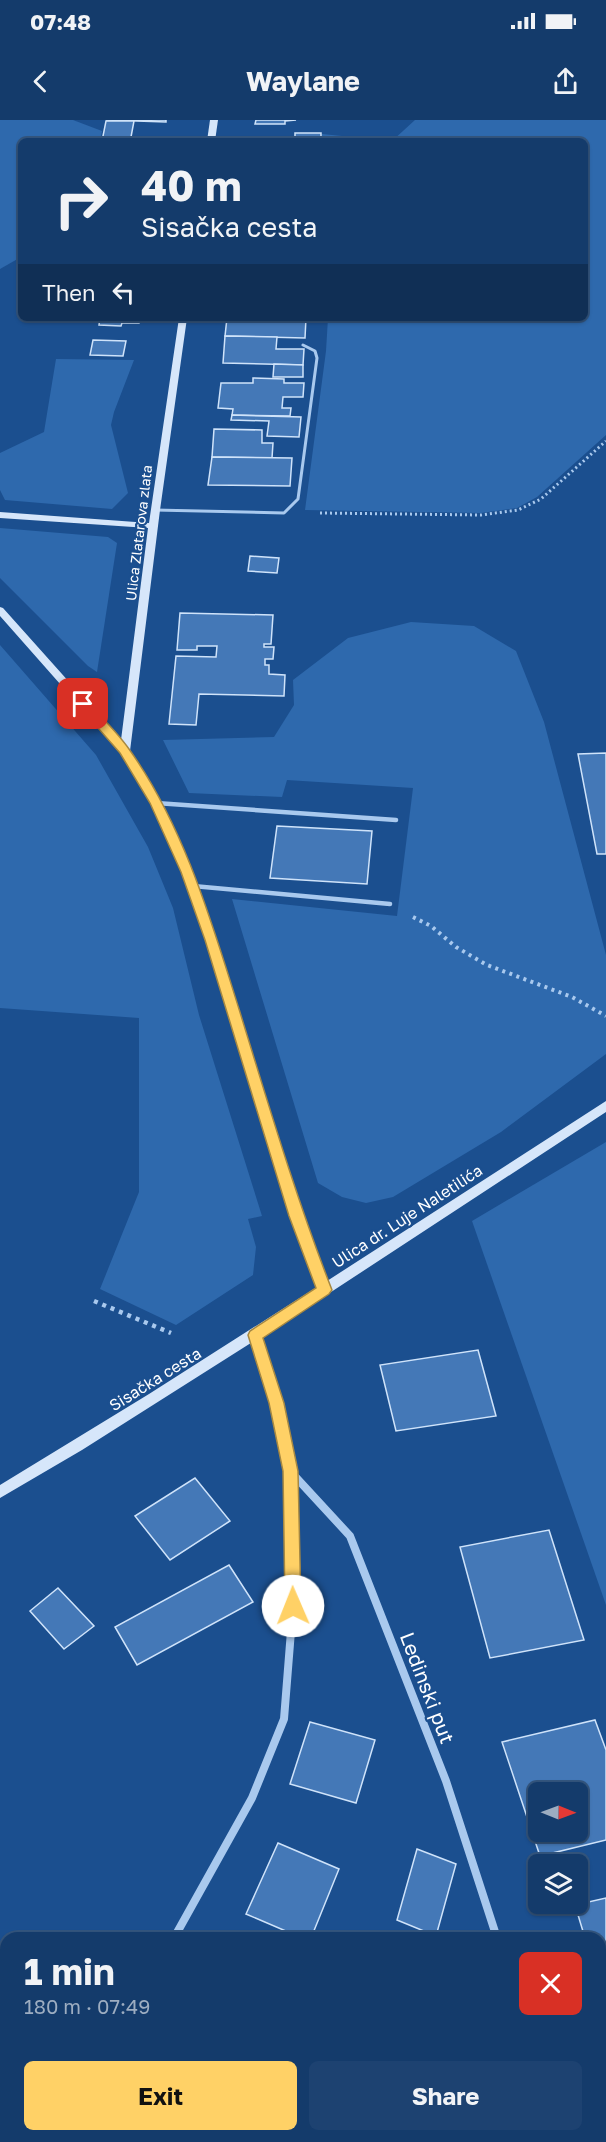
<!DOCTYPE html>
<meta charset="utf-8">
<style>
body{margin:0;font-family:"Golos Text",sans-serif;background:#1d4271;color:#f1f3f6;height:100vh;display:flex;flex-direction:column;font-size:22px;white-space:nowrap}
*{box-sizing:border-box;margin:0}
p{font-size:20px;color:#9dadc1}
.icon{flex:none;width:33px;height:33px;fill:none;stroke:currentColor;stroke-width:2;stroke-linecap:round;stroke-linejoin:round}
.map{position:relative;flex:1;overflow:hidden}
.details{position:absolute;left:0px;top:1812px;width:606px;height:210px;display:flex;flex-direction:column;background:#143b6b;border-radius:18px 18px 0 0;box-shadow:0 2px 4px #0004,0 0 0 2px #33557e}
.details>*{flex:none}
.top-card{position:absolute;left:18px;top:18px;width:570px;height:183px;border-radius:9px;box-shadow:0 2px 4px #0004,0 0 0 2px #33557e;background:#143b6b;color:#f1f3f6;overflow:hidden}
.needle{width:39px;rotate:91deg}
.tools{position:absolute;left:528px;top:1662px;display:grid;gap:12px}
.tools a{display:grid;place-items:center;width:60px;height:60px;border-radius:9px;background:#143b6b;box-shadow:0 2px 4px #0004,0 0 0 2px #33557e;font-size:30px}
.pin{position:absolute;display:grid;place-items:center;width:51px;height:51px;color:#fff;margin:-26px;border-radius:12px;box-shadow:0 3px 9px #0006}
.me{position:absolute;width:66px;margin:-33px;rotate:359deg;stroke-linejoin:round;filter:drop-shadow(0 0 4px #0008)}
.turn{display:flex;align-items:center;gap:21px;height:126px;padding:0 24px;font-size:27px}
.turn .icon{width:78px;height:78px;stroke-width:2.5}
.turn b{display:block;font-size:42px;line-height:51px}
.then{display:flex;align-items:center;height:57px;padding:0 24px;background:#0003;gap:12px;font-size:22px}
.round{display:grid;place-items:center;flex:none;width:63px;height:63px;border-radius:9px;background:#1d4271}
.overview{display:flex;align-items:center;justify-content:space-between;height:102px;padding:0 24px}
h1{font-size:36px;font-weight:700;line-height:45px}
.action{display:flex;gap:12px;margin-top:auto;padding:12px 24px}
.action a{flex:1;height:69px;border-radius:9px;background:#ffd166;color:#111;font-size:24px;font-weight:700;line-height:69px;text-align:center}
.action a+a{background:#1d4271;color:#f1f3f6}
.status{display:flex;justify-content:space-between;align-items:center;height:42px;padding:0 30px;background:#143b6b;direction:ltr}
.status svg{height:16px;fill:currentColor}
header{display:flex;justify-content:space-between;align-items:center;height:78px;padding:0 24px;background:#143b6b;font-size:27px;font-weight:700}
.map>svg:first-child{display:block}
.green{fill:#2e69ad}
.building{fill:#4478b7;stroke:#cfe3fa;stroke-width:1.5;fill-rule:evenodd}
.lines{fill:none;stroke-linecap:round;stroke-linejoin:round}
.path-far2{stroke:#a9c9ee;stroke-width:3;stroke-dasharray:2 3;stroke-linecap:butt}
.path-far1{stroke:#a9c9ee;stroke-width:4;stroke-dasharray:3 4.5;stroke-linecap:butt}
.path{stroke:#a9c9ee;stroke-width:4.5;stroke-dasharray:4 5;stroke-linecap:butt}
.lane-far1{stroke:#a9c9ee;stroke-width:3}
.lane{stroke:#a9c9ee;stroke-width:4.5}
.street{stroke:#a9c9ee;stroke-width:8}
.secondary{fill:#d6e6fa;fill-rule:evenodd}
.route{fill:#ffd166;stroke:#a68842;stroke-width:1.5}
.labels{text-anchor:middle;stroke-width:4.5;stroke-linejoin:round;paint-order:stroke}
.far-street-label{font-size:14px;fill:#fff;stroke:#1b4f8f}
.street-label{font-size:16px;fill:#fff;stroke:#1b4f8f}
.near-street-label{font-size:20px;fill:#fff;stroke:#1b4f8f}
</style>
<div class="status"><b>07:48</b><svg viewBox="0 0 49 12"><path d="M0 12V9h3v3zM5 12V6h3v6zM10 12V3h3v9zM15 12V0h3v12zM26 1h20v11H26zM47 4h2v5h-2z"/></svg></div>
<header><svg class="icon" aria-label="back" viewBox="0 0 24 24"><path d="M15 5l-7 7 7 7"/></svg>Waylane<svg class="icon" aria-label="share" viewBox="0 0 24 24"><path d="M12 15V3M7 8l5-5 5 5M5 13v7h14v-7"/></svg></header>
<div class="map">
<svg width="606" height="2022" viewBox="0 0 606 2022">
<rect width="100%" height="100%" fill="#1b4f8f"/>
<!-- green -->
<g class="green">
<polygon points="0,0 73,0 102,11 100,21 21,21 21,137 0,149"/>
<polygon points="415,0 606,0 606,315 537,377 517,388 481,393 305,390 326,231 328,198 585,198 585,21 322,21 322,14 392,21"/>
<polygon points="56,239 134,240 114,292 111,305 128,373 112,389 5,380 0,370 0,333 44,312"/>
<polygon points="0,408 108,417 117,423 97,552 88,546 0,458"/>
<polygon points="411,502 474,506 516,531 544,602 606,835 606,934 501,1012 393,1077 366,1083 342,1077 318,1063 232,779 397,796 413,668 287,660 282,677 189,673 163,620 274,617 294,585 293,560 348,518"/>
<polygon points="0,525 96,635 148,727 173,788 199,895 262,1096 248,1099 256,1127 253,1155 176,1205 100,1169 139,1072 139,898 0,888"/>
<polygon points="606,1022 606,1485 472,1101"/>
</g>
<!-- building -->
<g class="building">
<polygon points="106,0 166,0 166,2"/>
<polygon points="256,0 296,0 285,1 285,4 255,4"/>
<polygon points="106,1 134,1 131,17 112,17 111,21 102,21"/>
<polygon points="295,13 321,13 321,21 251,21 252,18 295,19"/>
<polygon points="130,18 175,19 174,21 129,21"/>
<polygon points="100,198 144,198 139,203 122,203 121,206 99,205"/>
<polygon points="227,198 306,198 305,218 225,216"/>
<polygon points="225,216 277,217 276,229 304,229 303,245 223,243"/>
<polygon points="93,220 126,221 123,236 90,235"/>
<polygon points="274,244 303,245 303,257 273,257"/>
<polygon points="253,258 284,259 284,263 304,263 303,277 283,277 282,288 291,288 290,296 232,295 233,289 218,288 221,263 253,263"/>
<polygon points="232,295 301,297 299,317 267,316 269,301 231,300"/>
<polygon points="214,309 262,310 262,323 273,323 272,338 212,337"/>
<polygon points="212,337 292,338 290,366 208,365"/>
<polygon points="250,436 279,438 277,453 248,451"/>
<polygon points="180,493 273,495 271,524 264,524 264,527 274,527 273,539 265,539 265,545 269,545 269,554 285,555 284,576 199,574 196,605 169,604 176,536 216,537 217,526 197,526 197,530 177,530"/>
<polygon points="606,633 606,734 597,734 578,634"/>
<polygon points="277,706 372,711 367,764 270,758"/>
<polygon points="478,1230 496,1296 396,1311 380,1245"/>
<polygon points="195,1358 230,1401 170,1440 135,1396"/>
<polygon points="549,1410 584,1520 490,1538 460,1427"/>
<polygon points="229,1445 253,1482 137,1545 115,1507"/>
<polygon points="58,1468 94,1506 64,1529 30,1491"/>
<path d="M595,1600L606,1630V1720L540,1736L502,1622ZM538,1672H578V1712H538Z"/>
<polygon points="310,1602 375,1620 356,1683 290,1664"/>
<polygon points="278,1723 339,1749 311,1818 302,1818 246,1794"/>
<polygon points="417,1729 456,1744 436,1816 397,1800"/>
<polygon points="606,1778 606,1935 600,1937 600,1818 585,1818 575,1785"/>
</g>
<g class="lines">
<!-- path-far2 -->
<polyline class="path-far2" points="320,393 481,395 518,390 541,379 606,321"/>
<!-- path-far1 -->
<polyline class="path-far1" points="413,797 431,806 456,827 487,845 572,877 606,896"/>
<!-- path -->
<polyline class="path" points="94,1181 171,1213"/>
<!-- lane-far1 -->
<polyline class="lane-far1" points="155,390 284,393 298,379 317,238 315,231 303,225"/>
<!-- lane -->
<g class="lane">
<polyline points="156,683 396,700"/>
<polyline points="193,766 390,784"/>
</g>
<!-- street -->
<g class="street">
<polyline points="291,1352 350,1416 446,1661 497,1818"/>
<polyline points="174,1818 252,1678 284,1599 293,1486 290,1351 276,1283 255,1215"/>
<polyline points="563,2016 564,2020"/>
<polyline points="64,2022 68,2016"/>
</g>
<!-- secondary -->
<g class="secondary">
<polygon points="210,0 218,0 215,21 207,21"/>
<polygon points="179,198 187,198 160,390 130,631 161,683 192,752 217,820 302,1096 327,1161 606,981 606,992 328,1174 82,1330 0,1378 0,1365 149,1274 317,1167 290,1096 205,820 182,752 151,683 121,633 0,496 0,487 3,488 121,620 148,408 0,398 0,392 149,403"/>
</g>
</g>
<!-- route -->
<path class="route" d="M83,580L87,581C101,597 117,612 129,629C184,706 211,800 239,889C268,983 296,1078 332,1170L329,1174L263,1218L284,1283L298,1351L301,1486L299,1492L293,1494L288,1492L285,1486L283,1351L269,1283L248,1215L250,1211L316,1168L289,1096L205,820L181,752L150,683L120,633L77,584Z"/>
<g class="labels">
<!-- far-street labels -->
<g class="far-street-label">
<text transform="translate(139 413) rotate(-83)" y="5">Ulica Zlatarova zlata</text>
</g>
<!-- street labels -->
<g class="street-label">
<text transform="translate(407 1096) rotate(-33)" y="6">Ulica dr. Luje Naletilića</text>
<text transform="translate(155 1259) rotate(-32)" y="6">Sisačka cesta</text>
</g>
<!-- near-street labels -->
<g class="near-street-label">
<text transform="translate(427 1568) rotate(69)" y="7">Ledinski put</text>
</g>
</g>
</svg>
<div class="tools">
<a><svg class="needle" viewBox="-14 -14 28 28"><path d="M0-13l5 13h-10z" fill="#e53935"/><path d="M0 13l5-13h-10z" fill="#9dadc1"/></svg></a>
<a><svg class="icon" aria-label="layers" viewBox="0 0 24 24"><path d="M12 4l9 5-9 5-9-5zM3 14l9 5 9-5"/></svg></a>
</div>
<div class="pin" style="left:83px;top:584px;background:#d93025"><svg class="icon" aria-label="arrive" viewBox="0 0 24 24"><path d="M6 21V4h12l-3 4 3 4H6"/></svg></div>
<svg class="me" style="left:293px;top:1486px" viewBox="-20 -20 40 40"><circle r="19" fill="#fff"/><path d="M0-13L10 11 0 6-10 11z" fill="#ffd166"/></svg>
<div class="top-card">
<div class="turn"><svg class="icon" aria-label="right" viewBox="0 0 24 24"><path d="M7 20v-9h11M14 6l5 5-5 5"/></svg><div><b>40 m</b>Sisačka cesta</div></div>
<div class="then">Then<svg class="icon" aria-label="left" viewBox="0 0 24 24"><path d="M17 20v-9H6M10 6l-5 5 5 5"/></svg></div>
</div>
<section class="details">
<div class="overview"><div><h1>1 min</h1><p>180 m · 07:49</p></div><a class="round" style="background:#d93025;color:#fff"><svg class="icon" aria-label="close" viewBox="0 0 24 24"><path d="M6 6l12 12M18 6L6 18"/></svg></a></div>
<div class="action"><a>Exit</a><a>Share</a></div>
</section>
</div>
